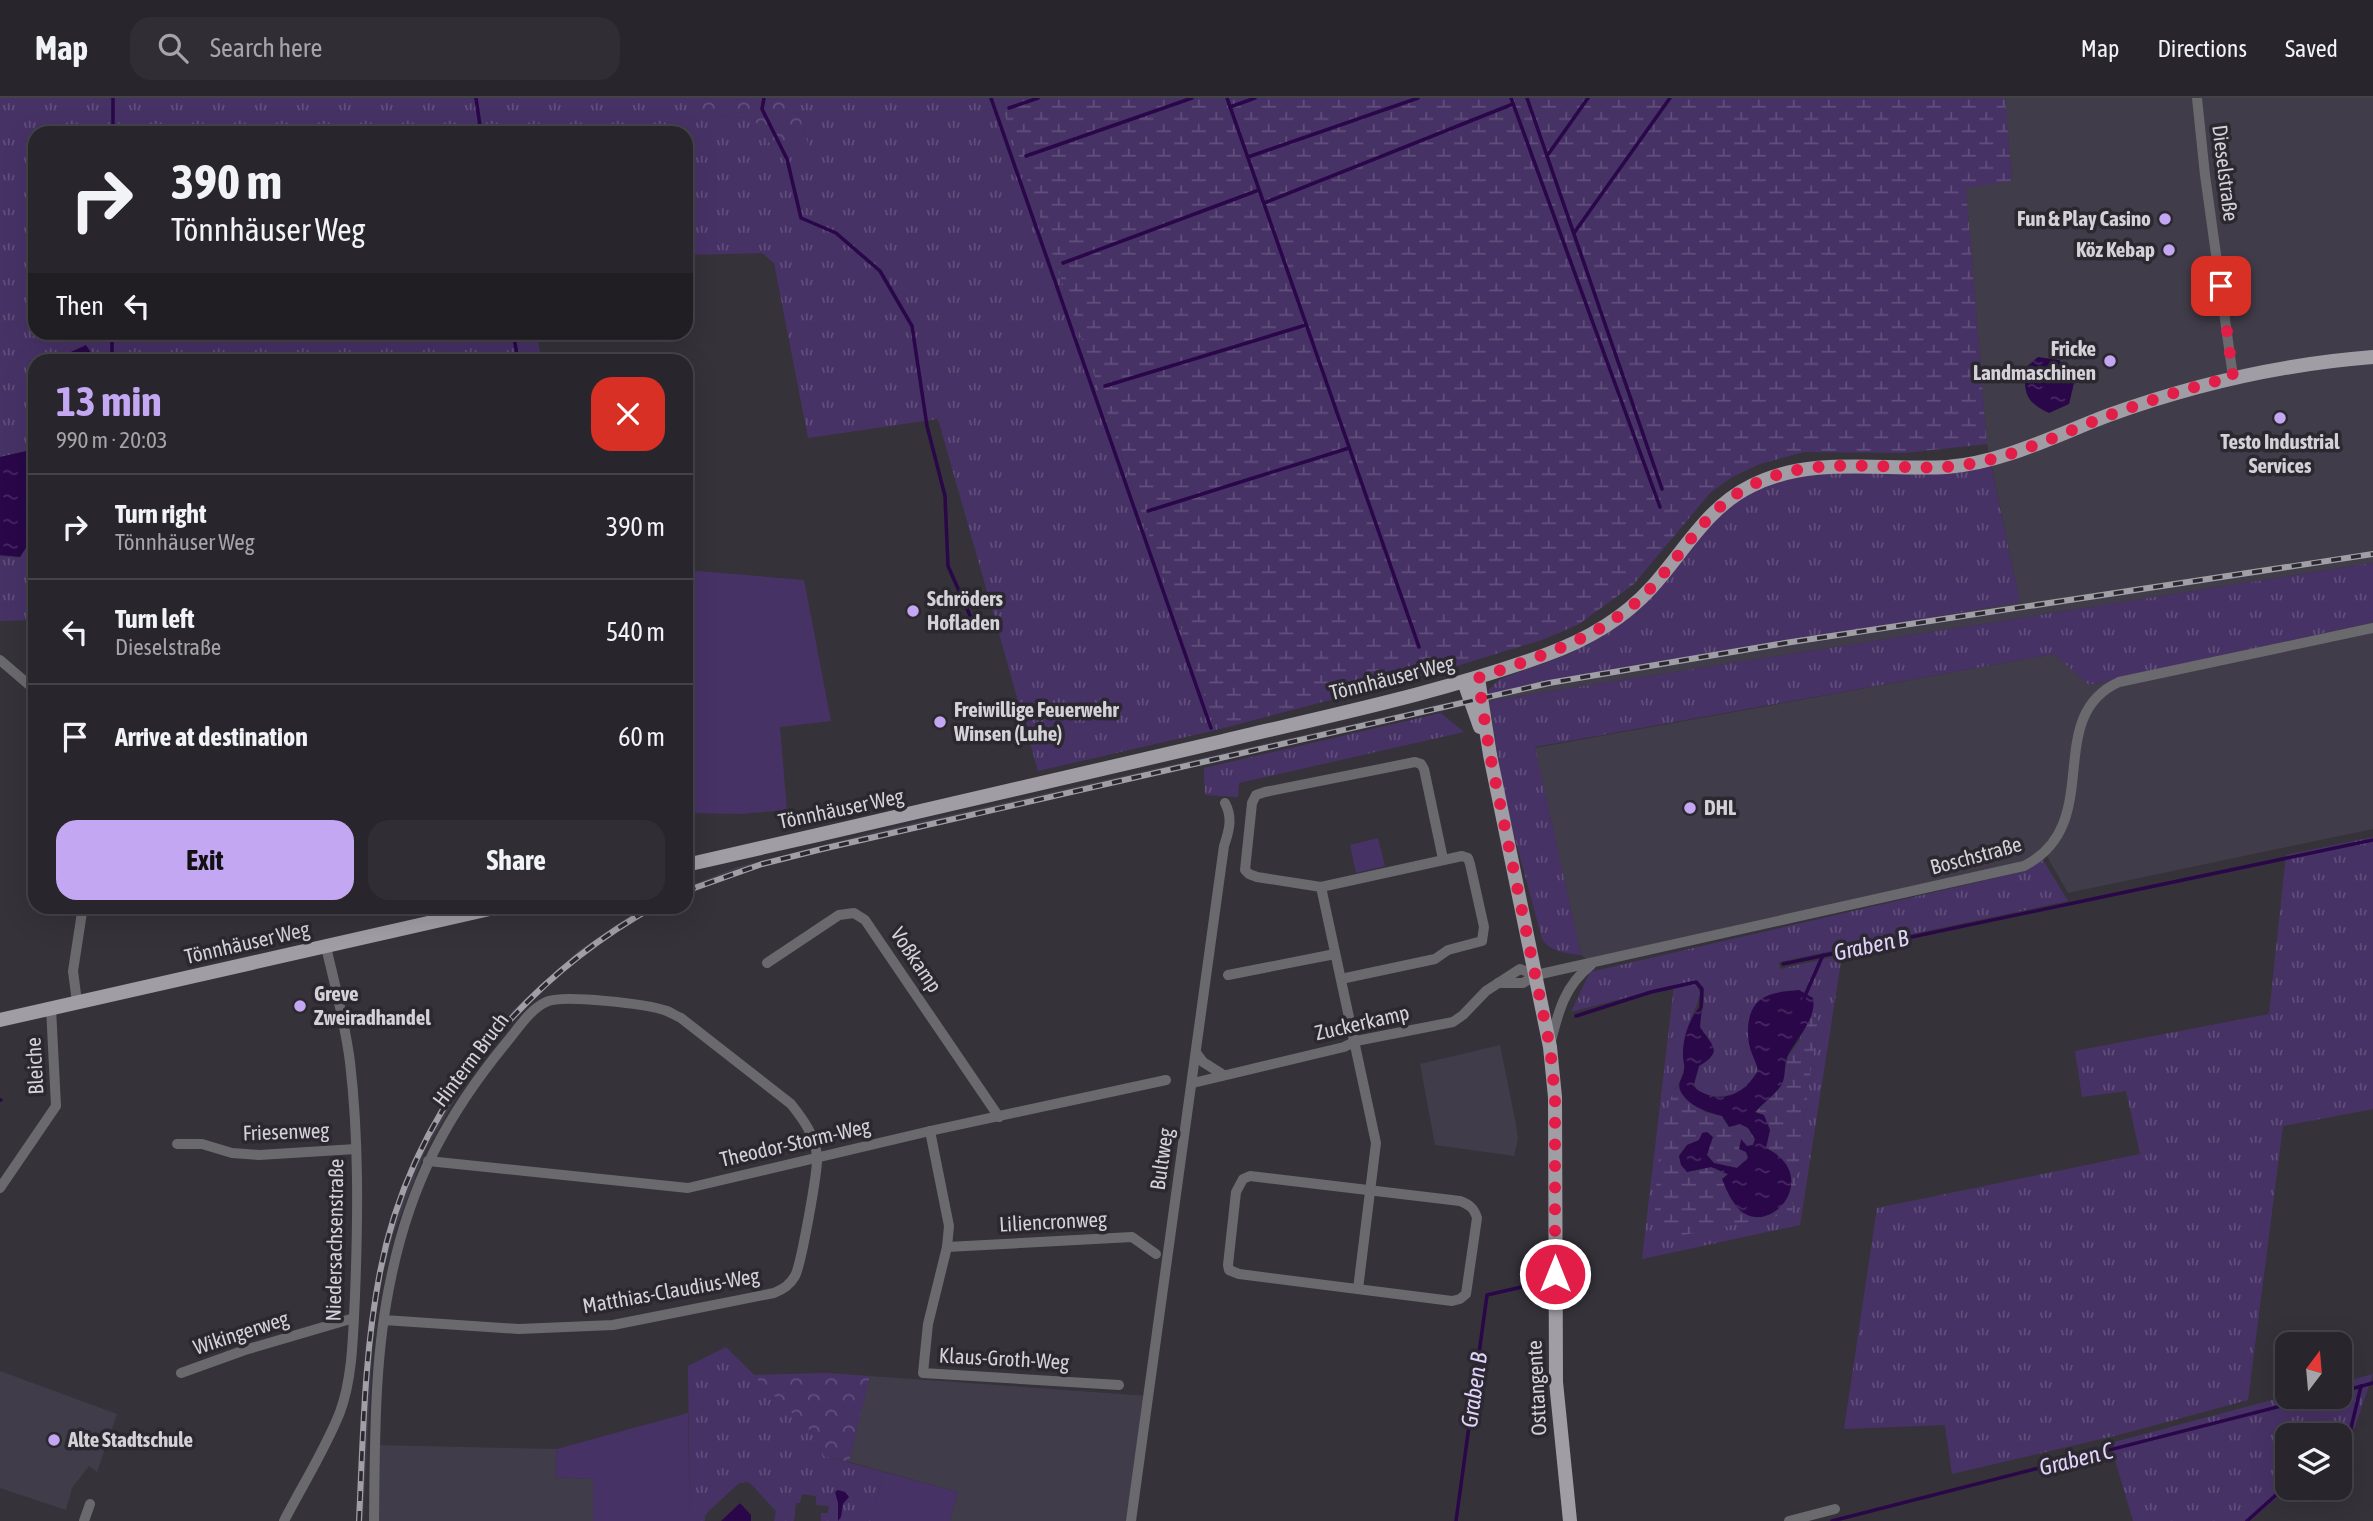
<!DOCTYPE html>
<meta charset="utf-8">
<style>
body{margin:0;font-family:"Asap Condensed",sans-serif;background:#302e34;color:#f1f3f6;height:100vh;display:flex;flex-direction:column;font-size:26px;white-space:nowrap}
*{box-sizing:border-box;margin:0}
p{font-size:23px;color:#a5a5a9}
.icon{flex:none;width:38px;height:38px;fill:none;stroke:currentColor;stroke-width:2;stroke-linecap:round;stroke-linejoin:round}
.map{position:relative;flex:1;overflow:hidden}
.sheet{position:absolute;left:28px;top:256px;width:665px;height:560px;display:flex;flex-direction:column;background:#28262c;border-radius:21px;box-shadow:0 7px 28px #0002,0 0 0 2px #444348}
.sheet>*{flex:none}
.guide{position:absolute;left:28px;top:28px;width:665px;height:214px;border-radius:21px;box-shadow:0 7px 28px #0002,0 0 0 2px #444348;background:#28262c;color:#f1f3f6;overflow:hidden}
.needle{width:46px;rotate:16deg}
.fabs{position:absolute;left:2275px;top:1234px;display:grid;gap:14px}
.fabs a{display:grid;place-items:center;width:77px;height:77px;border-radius:14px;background:#28262c;box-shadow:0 7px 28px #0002,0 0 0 2px #444348;font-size:35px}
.pin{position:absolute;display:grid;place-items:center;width:60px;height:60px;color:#fff;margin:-30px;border-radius:14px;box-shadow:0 4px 10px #0006}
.me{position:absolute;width:77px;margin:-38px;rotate:0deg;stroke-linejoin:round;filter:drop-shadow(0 0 5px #0008)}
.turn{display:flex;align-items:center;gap:24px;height:147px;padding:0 28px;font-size:32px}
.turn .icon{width:91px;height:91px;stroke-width:2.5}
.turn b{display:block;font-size:49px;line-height:60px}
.then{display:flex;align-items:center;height:66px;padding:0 28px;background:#0003;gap:14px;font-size:26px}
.round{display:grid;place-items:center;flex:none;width:74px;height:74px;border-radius:21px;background:#302e34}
.summary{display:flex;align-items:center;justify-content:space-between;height:119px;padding:0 28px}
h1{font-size:42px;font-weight:700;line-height:52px;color:#c3a7f2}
.primary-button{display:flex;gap:14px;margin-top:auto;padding:14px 28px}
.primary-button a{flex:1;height:80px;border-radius:21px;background:#c3a7f2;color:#111;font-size:28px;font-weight:700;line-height:80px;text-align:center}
.primary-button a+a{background:#302e34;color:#f1f3f6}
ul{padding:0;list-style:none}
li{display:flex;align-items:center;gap:21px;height:105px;padding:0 28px;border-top:2px solid #444348}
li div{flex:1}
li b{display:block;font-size:26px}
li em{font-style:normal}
header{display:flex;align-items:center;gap:42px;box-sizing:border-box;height:98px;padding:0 35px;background:#28262c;border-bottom:2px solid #444348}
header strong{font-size:33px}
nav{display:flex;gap:38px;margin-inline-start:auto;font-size:24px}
.search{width:490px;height:63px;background:#302e34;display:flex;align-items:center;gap:18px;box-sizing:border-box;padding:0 24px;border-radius:21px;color:#a5a5a9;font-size:26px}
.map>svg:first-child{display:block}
.built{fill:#403c49}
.grass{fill:url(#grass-tufts);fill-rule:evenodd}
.forest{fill:url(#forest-crowns)}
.wetland{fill:url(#wetland-marsh)}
.green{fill:#473266}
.water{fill:url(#water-ripples)}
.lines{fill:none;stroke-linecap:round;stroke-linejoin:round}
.stream{stroke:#290749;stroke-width:3.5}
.minor{stroke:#6a696d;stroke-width:10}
.major{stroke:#a09da5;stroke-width:14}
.rail-casing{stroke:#a19fa6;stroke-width:6}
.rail{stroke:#2b2830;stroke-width:3.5;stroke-dasharray:10;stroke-linecap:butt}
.route{stroke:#e11d48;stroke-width:12;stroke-dasharray:0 21.6}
.poi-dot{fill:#c3a7f2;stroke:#2b2830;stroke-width:2.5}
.labels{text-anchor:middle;stroke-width:7;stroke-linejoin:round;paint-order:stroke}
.street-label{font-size:21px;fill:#d4d2d8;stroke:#2b2830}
.poi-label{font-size:21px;font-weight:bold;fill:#d4d2d8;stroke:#2b2830;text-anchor:start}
.water-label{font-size:23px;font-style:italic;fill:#e1d3fb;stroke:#2b2830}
</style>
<header>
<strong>Map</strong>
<div class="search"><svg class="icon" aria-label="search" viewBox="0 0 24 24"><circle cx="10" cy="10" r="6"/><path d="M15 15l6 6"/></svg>Search here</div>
<nav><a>Map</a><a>Directions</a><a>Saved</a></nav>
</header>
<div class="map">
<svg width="2373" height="1423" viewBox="0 0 2373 1423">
<defs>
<pattern id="grass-tufts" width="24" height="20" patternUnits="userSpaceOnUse" patternTransform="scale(1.75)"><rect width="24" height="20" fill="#473266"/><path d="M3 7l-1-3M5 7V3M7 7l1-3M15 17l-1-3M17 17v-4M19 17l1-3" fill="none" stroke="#614f7b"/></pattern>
<pattern id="forest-crowns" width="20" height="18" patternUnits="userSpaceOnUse" patternTransform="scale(1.75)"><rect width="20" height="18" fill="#473266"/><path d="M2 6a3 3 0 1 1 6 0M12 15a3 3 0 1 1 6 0" fill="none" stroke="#614f7b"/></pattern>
<pattern id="wetland-marsh" width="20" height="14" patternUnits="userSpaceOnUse" patternTransform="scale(1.75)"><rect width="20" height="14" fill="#473266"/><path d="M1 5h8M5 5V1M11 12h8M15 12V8" fill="none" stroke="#614f7b"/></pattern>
<pattern id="water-ripples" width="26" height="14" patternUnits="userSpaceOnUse" patternTransform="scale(1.75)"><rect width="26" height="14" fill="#290749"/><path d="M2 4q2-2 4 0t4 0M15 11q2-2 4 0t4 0" fill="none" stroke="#472a62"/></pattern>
</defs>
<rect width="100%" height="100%" fill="#35323a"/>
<!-- built -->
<g class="built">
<polygon points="2005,0 2373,0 2373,465 1489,603 1217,661 838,749 725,779 686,796 686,789 737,769 874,734 1489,595 2020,504 1987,346 1966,89 2012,83"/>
<polygon points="2373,524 2373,731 2068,795 2045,755 2035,762 1593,866 1581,857 1535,650 2054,556 2090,587"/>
<polygon points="647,809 661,809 628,826 561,876 516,920 468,980 426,1051 393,1137 381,1184 373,1240 363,1423 356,1423 367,1239 375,1184 385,1136 417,1053 453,990 514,911 578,853 626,820"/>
<polygon points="1500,947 1516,1026 1518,1041 1514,1058 1435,1047 1420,966"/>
<polygon points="0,1273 117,1316 97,1374 89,1368 72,1390 66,1412 0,1390"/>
<polygon points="870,1278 1149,1298 1131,1423 950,1423 958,1394 849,1364"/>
<polygon points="375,1347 557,1351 555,1379 593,1381 593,1423 374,1423"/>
</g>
<!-- grass -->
<g class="grass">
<polygon points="0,0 695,0 693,7 710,18 753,20 808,47 795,0 999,0 1216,632 1038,673 938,321 808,340 774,165 762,155 686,157 686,35 35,35 35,234 536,235 542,262 94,262 94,258 64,257 59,262 35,262 35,351 0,359"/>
<polygon points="1991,367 2020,504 1487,598 1489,591 1500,581 1569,556 1613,529 1709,424 1750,394 1803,377"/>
<polygon points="35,436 35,522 0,523 0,458 20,459"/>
<path d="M2373,465V524L2089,587L2054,556L1535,649L1581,857C1565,855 1551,854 1542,841L1505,703L1489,603Z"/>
<polygon points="1441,615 1464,634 1239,685 1238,699 1205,697 1204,670"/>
<polygon points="2373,739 2373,1011 2283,1028 2248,1302 2126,1335 1952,1376 1945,1327 1844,1331 1877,1110 2140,1056 2126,993 2082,999 2075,953 2269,916 2286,757"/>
<path d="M2043,762L2068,803L1779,864L1780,871L1842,857L1800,1127L1642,1161L1674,887L1571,914L1590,874L2026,773ZM1694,883C1712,891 1701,913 1699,929L1708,938L1694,986L1698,993C1703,995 1709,998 1715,998C1733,1000 1759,988 1757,967L1814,908L1811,919H1818L1792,1114L1660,1061L1675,990C1690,974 1682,951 1688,932C1691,919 1697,908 1700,895Z"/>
<polygon points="726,1249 815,1337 824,1358 884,1374 871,1423 821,1423 821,1415 828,1415 829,1408 816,1407 816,1398 802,1396 800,1405 796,1405 794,1423 774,1423 776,1413 749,1384 739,1385 709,1413 705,1418 705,1423 690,1423 688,1268"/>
<polygon points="2373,1276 2355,1329 2340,1343 2340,1337 2287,1337 2287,1390 2250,1423 2133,1423 2110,1345 2287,1298 2340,1298 2340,1285"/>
</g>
<!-- forest -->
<g class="forest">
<polygon points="695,0 795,0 808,48 776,55 753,20 710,18 693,7"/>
<polygon points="826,1275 870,1278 849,1364 824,1358 815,1337 753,1277"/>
</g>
<!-- wetland -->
<g class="wetland">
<polygon points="999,0 2005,0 2012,83 1966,90 1987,346 1904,355 1804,354 1760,366 1732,379 1710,395 1634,486 1579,526 1545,541 1437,574 1216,632"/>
<path d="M1811,919H1818L1792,1115L1669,1140L1655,1132C1654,1103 1660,1005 1679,986L1680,990L1705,1014L1722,1018L1729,1029L1740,1026L1748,1030L1755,1041L1753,1047L1747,1048L1748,1060L1737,1070L1714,1065L1707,1057L1708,1050L1699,1042L1687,1047L1679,1057L1681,1067L1687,1074L1711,1069L1728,1077L1778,1056L1766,1050L1755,1015L1782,985L1788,958L1800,942V935Z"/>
</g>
<!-- green -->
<g class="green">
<polygon points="686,472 804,482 831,623 780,629 787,712 739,716 686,715"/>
<polygon points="1378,740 1385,768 1356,775 1350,747"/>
<polygon points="688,1315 690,1423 593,1423 593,1381 555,1379 557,1351"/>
<polygon points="884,1374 958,1394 950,1423 871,1423"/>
</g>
<!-- water -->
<g class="water">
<polygon points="86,247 94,259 94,262 59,262 64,257"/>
<path d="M2038,259L2059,262L2075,281L2069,306L2049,315C2025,304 2024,295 2025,270Z"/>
<polygon points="35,351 35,436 20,459 0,457 0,359"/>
<path d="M1799,892L1813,900C1817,921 1796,941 1787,959C1784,967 1786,978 1782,986C1776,996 1763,1005 1755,1014L1764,1017L1770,1032L1766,1050C1821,1077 1774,1137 1742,1114C1734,1108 1725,1090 1722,1081L1728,1076L1711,1069L1687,1074L1681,1067L1679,1058L1687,1047L1699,1042L1702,1035L1707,1034L1713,1039L1707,1057L1714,1065L1737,1070L1748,1060L1746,1054L1739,1051L1741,1041L1747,1048L1753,1047L1755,1041L1748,1030L1740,1026L1729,1029L1722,1018C1707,1014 1687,1008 1680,992C1677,984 1684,979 1684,971C1685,967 1683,963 1683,959C1682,943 1689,918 1702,907L1700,929C1711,947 1725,953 1699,968L1694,986L1695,990C1719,1008 1745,997 1758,972C1756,964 1752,957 1750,950C1746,935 1747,912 1760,902C1770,894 1787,893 1799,892Z"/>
<polygon points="838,1392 845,1394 849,1399 843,1406 841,1419 838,1423 838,1405 835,1394"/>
<polygon points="740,1405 751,1417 751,1423 721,1423"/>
</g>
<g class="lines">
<!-- stream -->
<g class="stream">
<polyline points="476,0 481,35"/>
<polyline points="764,0 762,11 787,61 801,120 836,135 880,173 912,228 927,328 945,398 948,468 972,522"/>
<polyline points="991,0 1211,630"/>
<polyline points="1227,0 1419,549"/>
<polyline points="1511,0 1660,409"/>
<polyline points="1527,0 1662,391"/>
<polyline points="1230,9 1255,0"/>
<polyline points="1009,10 1038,0"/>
<polyline points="113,35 113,0"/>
<polyline points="1026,58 1192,0"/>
<polyline points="1547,58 1588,0"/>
<polyline points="1248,59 1418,0"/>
<polyline points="1264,105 1513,6"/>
<polyline points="1574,135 1670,0"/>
<polyline points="1063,165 1259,92"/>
<polyline points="513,234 518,262"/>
<polyline points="112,262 112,234"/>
<polyline points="1105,288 1306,227"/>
<polyline points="1148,413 1349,350"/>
<polyline points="1783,866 2373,742"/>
<polyline points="1804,900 1823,857"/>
<polyline points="1576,918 1651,894 1696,884 1702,891 1701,909"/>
<polyline points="0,1002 1,1002"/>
<polyline points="2340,1294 2373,1285"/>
<polyline points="2340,1340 2351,1330 2361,1288"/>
<polyline points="1456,1423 1487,1197 1522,1189"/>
<polyline points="1832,1423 2320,1298"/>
<polyline points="2247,1423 2287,1387"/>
</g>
<!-- minor -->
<g class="minor">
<polyline points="2197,0 2205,77 2233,279"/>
<polyline points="0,562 35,592"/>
<polyline points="1321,789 1462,758 1468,760 1470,766 1484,829 1482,843 1448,852 1435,861 1341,881"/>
<polyline points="767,865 839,817 854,815 865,822 999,1019"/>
<polyline points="1228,877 1335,856"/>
<path d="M1498,885H1523L1536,877L2024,768C2107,726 2041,619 2119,584L2373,530"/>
<polyline points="77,904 73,873 83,808"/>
<path d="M1550,947C1558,915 1564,888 1591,867"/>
<polyline points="1197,956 1203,964 1222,976"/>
<polyline points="1193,985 1344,949 1356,943 1453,924 1463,917 1486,893 1520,871 1536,877"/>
<polyline points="930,1033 949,1128 947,1149 928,1226 923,1275 1119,1287"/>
<polyline points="177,1046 202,1046 232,1055 259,1057 356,1051"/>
<polyline points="428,1063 688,1090 930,1033 1166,982"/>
<path d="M1250,1078L1460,1103C1470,1107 1474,1110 1477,1120L1466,1196L1460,1201L1452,1203L1239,1176L1229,1172L1228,1167L1236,1094L1243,1081Z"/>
<polyline points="0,1090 56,1008 51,910"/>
<polyline points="947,1149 1132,1139 1156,1156"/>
<polyline points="1358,1191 1376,1045 1321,789 1257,779 1249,776 1245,772 1252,705 1256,697 1265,694 1415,664 1421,666 1424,671 1443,761"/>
<polyline points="181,1275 245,1252 354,1220"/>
<polyline points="84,1423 90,1406"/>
<path d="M284,1423C302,1388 326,1350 340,1314C353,1279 353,1235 355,1198C358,1120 359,1041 350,964C345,925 335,887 326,849"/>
<path d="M374,1423C375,1343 374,1259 391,1180C410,1087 446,1018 506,945C518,931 529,912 546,904C562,896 648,906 667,913C672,915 676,918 681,920L791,1006C803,1021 816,1039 817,1059C818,1073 801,1167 795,1178C790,1187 783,1191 774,1195L613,1227L519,1231L384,1222"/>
<path d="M1131,1423L1224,748C1229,733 1233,720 1225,705"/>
<polyline points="1789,1423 1835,1411"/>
</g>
<!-- major -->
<g class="major">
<polyline points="1478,580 1490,657 1550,949 1555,999 1556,1284 1570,1423"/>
<polyline points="1464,584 1480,629"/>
<path d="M686,767C865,726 1044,686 1223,643C1331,617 1440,595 1545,557C1584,543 1623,521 1651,490C1684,454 1706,410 1751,388C1812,357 1882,373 1947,369C2005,364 2056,337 2109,317C2195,286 2282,266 2373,259"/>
<polyline points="0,922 503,808"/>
</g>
<!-- rail casing -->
<g class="rail-casing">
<g id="rail">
<polyline points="686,793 762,766 822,751 1549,585 1785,545 2373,456"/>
<path d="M359,1423C363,1340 364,1256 380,1174C410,1019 517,884 655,808"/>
</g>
</g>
<!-- rail -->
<use href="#rail" class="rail"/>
</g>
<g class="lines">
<!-- route -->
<path class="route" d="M1555,1176V999L1550,949L1490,657L1478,580C1540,558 1604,540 1650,491C1683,456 1705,412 1748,389C1808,356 1882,372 1946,369C2003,365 2055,338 2107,318C2148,303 2190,289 2233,279L2221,188"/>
</g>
<!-- markers -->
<g class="poi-dot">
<circle cx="2165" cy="121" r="7"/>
<circle cx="2169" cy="152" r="7"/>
<circle cx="2110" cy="263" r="7"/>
<circle cx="2280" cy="320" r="7"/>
<circle cx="913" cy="513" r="7"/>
<circle cx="940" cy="624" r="7"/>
<circle cx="1690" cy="710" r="7"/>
<circle cx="300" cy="908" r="7"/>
<circle cx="54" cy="1342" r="7"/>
</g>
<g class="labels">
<!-- street labels -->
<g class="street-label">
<text transform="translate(2225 75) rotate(83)" y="7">Dieselstraße</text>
<text transform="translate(1392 580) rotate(-14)" y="7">Tönnhäuser Weg</text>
<text transform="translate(841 711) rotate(-12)" y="7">Tönnhäuser Weg</text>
<text transform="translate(1976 758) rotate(-15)" y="7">Boschstraße</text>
<text transform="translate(247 845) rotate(-13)" y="7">Tönnhäuser Weg</text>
<text transform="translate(916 862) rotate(56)" y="7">Voßkamp</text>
<text transform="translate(1362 925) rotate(-13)" y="7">Zuckerkamp</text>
<text transform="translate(471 962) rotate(-53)" y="7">Hinterm Bruch</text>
<text transform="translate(35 968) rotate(-93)" y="7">Bleiche</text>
<text transform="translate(286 1034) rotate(-2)" y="7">Friesenweg</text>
<text transform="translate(795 1045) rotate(-13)" y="7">Theodor-Storm-Weg</text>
<text transform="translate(1162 1061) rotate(-82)" y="7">Bultweg</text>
<text transform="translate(1053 1124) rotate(-3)" y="7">Liliencronweg</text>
<text transform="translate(335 1142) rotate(-89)" y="7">Niedersachsenstraße</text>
<text transform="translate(671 1193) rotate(-10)" y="7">Matthias-Claudius-Weg</text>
<text transform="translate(241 1235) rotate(-18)" y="7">Wikingerweg</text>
<text transform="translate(1004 1261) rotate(3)" y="7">Klaus-Groth-Weg</text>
<text transform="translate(1537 1290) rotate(-93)" y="7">Osttangente</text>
</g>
<!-- poi labels -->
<g class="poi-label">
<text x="2151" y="128" text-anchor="end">Fun &amp; Play Casino</text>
<text x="2155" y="159" text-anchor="end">Köz Kebap</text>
<text x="2096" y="258" text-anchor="end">Fricke<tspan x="2096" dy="24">Landmaschinen</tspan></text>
<text x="2280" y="351" text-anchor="middle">Testo Industrial<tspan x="2280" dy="24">Services</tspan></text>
<text x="927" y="508">Schröders<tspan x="927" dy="24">Hofladen</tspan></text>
<text x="954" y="619">Freiwillige Feuerwehr<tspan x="954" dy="24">Winsen (Luhe)</tspan></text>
<text x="1704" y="717">DHL</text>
<text x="314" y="903">Greve<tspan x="314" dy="24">Zweiradhandel</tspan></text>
<text x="68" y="1349">Alte Stadtschule</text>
</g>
<!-- water labels -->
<g class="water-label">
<text transform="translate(1871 847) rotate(-12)" y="8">Graben B</text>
<text transform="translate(1474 1292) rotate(-82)" y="8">Graben B</text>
<text transform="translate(2076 1361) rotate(-14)" y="8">Graben C</text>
</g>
</g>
</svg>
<div class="fabs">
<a><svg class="needle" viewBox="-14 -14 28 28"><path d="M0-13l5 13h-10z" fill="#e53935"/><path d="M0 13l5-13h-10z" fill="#a5a5a9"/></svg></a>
<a><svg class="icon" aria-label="layers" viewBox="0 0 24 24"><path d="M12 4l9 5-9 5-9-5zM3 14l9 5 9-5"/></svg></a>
</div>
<div class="pin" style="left:2221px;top:188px;background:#d93025"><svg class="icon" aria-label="arrive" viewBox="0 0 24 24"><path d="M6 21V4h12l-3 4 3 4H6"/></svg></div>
<svg class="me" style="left:1555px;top:1176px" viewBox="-20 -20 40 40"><circle r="17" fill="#e11d48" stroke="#fff" stroke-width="3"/><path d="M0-11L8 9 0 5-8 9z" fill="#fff"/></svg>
<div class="guide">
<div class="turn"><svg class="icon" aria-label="right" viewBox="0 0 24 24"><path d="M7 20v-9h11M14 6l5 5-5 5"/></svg><div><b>390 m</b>Tönnhäuser Weg</div></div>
<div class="then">Then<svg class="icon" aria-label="left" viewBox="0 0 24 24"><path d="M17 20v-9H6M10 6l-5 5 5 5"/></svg></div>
</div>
<section class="sheet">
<div class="summary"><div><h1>13 min</h1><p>990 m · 20:03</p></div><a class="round" style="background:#d93025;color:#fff"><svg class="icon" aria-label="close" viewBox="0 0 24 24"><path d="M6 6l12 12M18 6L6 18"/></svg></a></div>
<ul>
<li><svg class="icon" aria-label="right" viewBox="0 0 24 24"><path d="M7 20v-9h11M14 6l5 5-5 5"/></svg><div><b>Turn right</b><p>Tönnhäuser Weg</p></div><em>390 m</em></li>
<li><svg class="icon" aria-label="left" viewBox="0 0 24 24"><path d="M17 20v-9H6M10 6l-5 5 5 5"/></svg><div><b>Turn left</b><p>Dieselstraße</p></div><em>540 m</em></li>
<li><svg class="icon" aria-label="arrive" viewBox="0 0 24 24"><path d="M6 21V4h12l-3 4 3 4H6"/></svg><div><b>Arrive at destination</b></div><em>60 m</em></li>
</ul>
<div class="primary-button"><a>Exit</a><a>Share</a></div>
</section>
</div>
